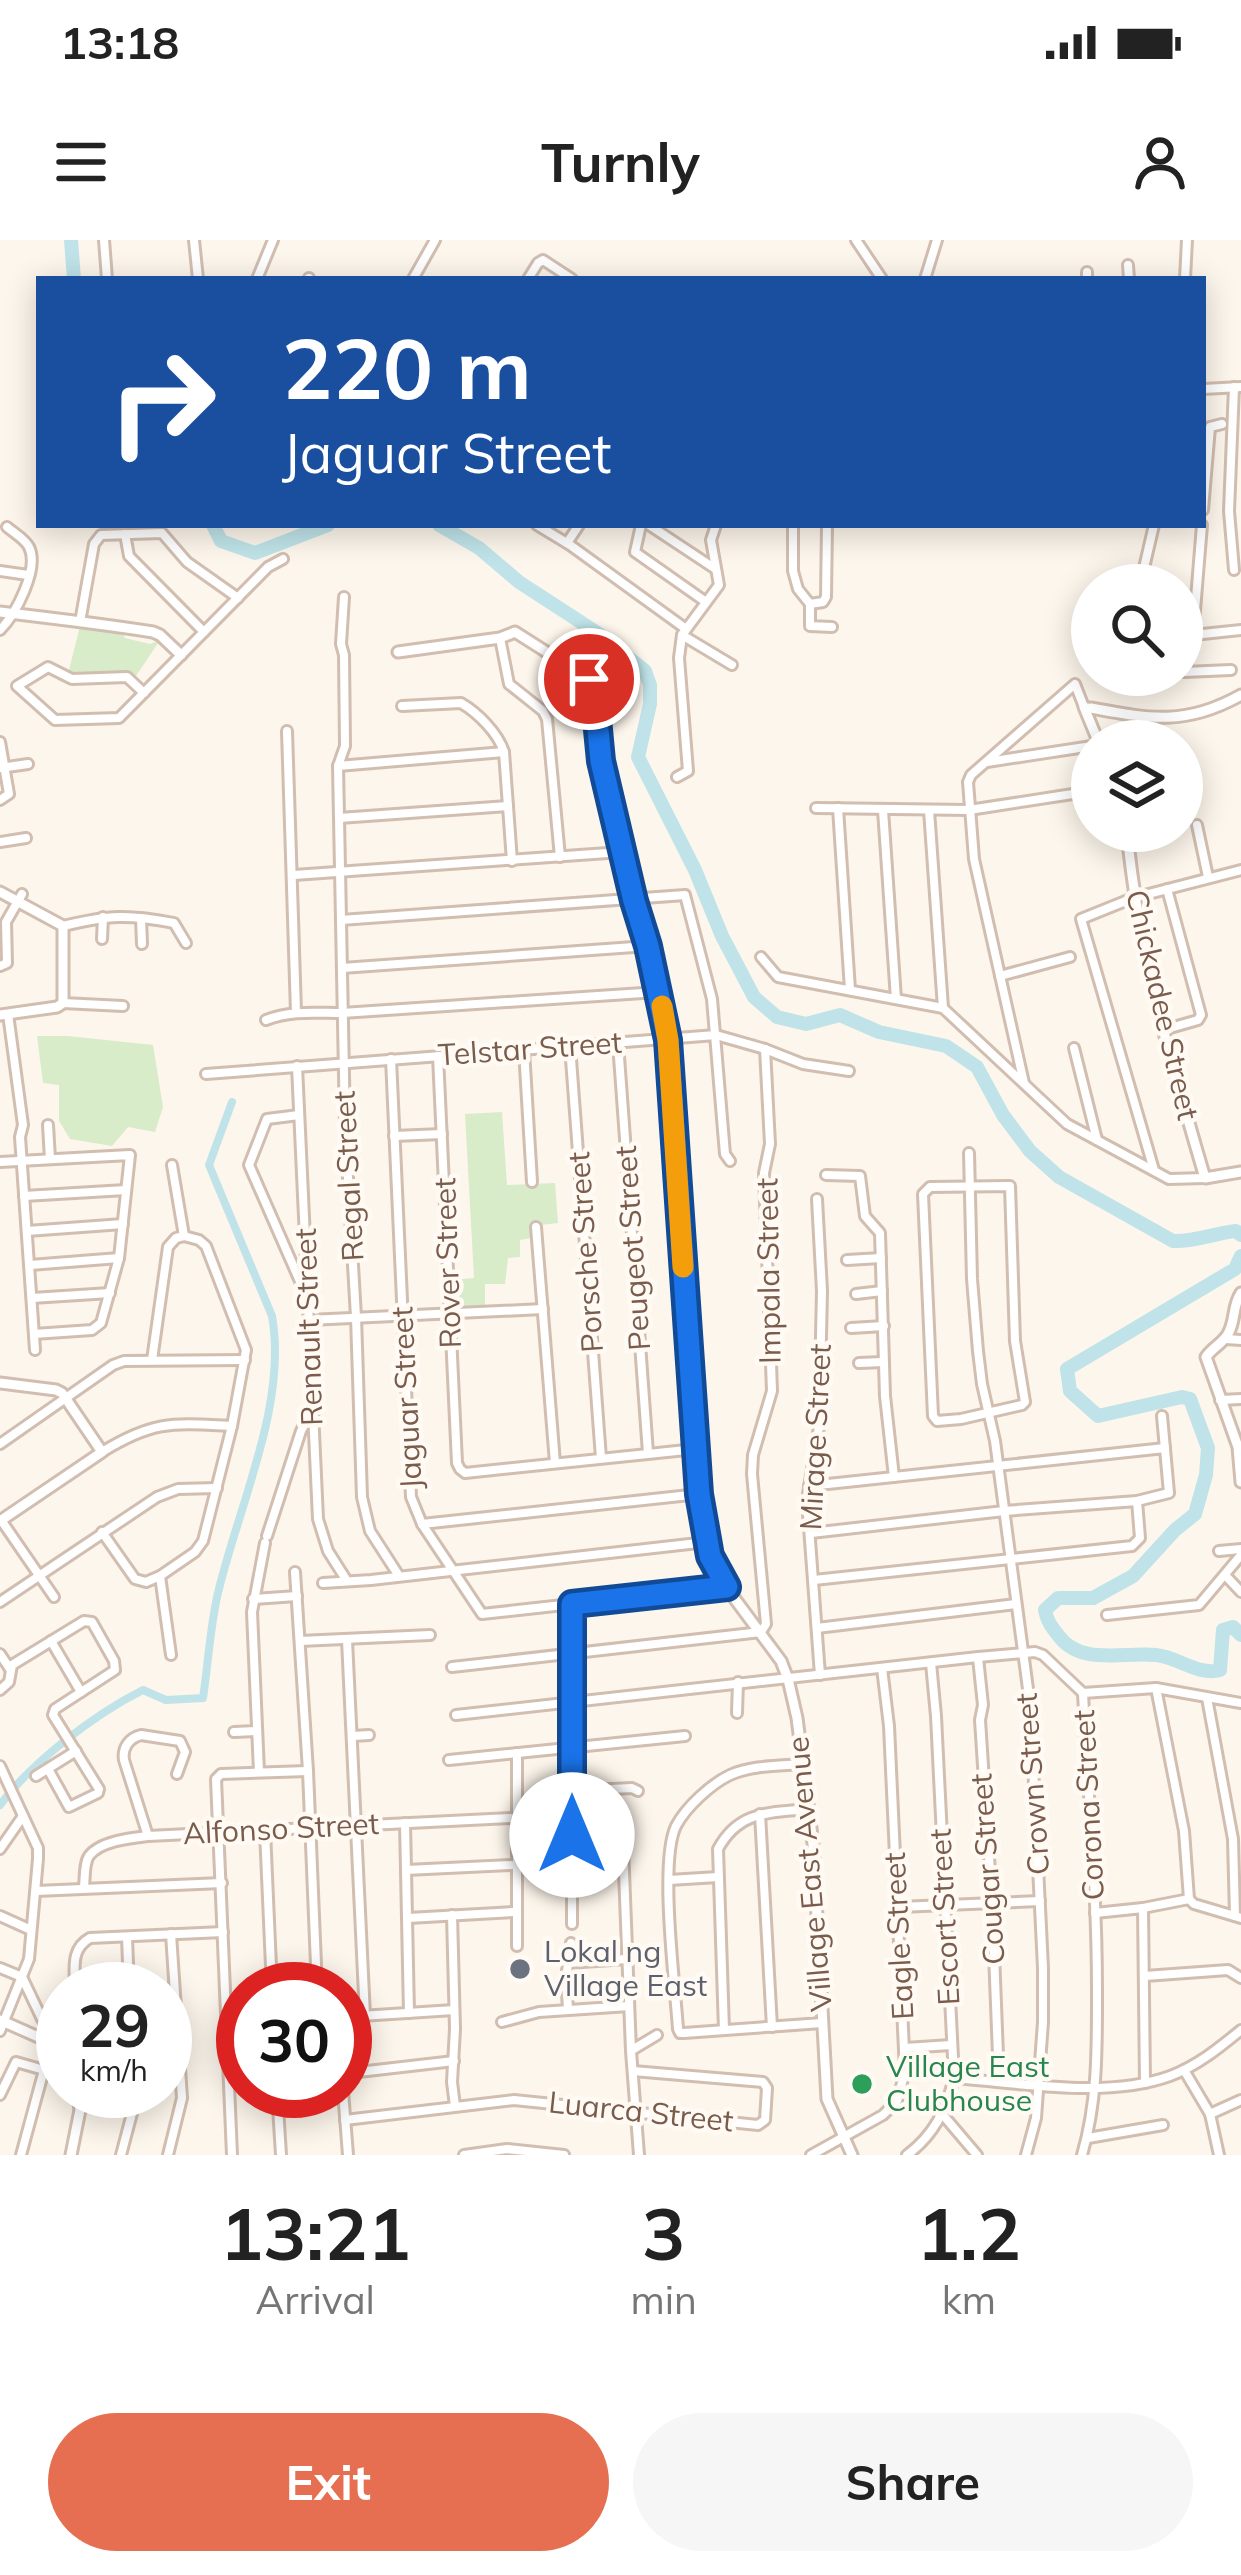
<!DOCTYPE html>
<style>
body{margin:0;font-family:Mulish,sans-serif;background:#f6f6f6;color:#222;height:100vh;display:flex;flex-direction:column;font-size:45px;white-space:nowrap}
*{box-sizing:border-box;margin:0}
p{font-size:39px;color:#767676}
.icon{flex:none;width:66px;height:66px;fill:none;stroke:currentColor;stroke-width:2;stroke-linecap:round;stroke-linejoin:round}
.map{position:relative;height:1915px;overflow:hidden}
.sheet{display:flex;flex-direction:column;background:#fff;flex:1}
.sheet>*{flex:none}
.banner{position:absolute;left:36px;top:36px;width:1170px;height:252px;border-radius:0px;box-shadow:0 6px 30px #0003;background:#1a4fa0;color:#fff;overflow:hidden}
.controls{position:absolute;left:1071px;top:324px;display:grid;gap:24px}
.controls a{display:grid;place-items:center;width:132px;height:132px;border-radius:50%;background:#fff;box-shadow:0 6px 30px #0003;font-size:60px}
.speed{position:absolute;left:36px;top:1722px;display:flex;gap:24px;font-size:60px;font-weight:700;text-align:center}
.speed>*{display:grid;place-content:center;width:156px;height:156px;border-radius:50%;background:#fff;box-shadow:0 6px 30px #0003;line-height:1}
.speed small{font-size:30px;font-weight:400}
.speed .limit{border:18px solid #d22;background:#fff;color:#111}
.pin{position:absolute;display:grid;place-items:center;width:102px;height:102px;color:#fff;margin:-51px;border:6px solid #fff;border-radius:50%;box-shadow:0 3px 12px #0007}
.me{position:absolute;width:132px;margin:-66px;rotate:0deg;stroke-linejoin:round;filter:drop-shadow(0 0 9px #0008)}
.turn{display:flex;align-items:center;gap:42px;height:252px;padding:0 48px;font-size:54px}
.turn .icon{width:156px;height:156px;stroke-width:2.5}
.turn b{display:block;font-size:84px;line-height:102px}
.eta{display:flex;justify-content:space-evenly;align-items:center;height:204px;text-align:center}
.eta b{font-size:72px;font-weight:700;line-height:84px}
.primary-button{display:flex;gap:24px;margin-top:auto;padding:24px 48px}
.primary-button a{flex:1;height:138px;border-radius:72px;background:#e76f51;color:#fff;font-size:48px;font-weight:700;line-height:138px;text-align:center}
.primary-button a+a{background:#f6f6f6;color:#222}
.status{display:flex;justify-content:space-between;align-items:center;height:84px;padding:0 60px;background:#fff;direction:ltr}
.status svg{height:33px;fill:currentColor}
header{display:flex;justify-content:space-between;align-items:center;height:156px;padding:0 48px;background:#fff;font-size:54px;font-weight:700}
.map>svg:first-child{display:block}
.green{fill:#d8ecc9}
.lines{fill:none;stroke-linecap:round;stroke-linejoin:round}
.canal{stroke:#bfe3e8;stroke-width:8}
.river{stroke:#bfe3e8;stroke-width:14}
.minor-casing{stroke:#d1beb0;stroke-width:14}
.tertiary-casing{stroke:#d1beb0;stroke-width:15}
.minor{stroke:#fff;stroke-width:8}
.tertiary{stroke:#fff;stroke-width:9}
.route-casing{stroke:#114b97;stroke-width:30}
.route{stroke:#1a73e8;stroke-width:21}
.slow{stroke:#f59e0b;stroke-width:21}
.worship-dot{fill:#6b7280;stroke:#fffaf3;stroke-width:4.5}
.leisure-dot{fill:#2e9e5b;stroke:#fffaf3;stroke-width:4.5}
.labels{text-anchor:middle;stroke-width:9;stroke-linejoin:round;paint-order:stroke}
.street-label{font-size:30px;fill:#7a5c4d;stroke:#fffaf3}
.worship-label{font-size:30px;fill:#5b616d;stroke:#fffaf3;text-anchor:start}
.leisure-label{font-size:30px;fill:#27864d;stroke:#fffaf3;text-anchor:start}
</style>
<div class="status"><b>13:18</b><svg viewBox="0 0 49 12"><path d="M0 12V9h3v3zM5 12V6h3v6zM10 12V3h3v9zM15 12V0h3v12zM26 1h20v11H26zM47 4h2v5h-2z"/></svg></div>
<header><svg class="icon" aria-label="menu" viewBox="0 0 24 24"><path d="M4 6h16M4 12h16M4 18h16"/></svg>Turnly<svg class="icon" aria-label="person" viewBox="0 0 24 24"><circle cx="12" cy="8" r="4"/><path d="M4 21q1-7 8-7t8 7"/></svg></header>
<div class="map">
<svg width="1241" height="1915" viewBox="0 0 1241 1915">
<rect width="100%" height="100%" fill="#fdf6ec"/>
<!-- green -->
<g class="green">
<polygon points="80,386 121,391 125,398 150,404 160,400 136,436 129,432 68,434"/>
<polygon points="37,796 68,796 153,805 163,867 155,892 128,887 112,906 70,899 59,881 59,845 43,843"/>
<polygon points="502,872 507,945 555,943 558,983 531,986 532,998 520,1000 520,1017 508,1018 505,1044 485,1044 485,1067 454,1068 452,1040 474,1038 465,874"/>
</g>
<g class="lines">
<!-- canal -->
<path class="canal" d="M0,1565C32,1522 95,1474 143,1450L166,1460L203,1458C208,1424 210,1390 217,1357C237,1269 288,1165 272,1076L209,925L232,862"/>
<!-- river -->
<g class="river">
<polyline points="71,0 74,39"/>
<polyline points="213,285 221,301 255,313 328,285"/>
<path d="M439,285L479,308L519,342L599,394L645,431L650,445V464L638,517L695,630L722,696L754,757L777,777L806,784L840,775L879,792L946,806L977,827L1003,875L1030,911L1059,937L1173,1001C1196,1002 1214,993 1236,991L1241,995"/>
<path d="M1241,1016L1235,1029L1067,1129L1070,1151L1098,1176L1182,1157L1190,1159L1208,1208L1206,1235L1195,1274L1175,1290L1133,1336L1093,1358H1058L1045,1370C1047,1381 1051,1386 1058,1395C1080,1426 1122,1412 1156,1415C1178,1417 1198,1436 1220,1430L1223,1390L1233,1387L1241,1395"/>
</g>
<!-- minor casing -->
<g class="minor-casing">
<g id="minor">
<polyline points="104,0 107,39"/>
<polyline points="194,0 198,39"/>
<polyline points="856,0 882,39"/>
<polyline points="1128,25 1129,39"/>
<polyline points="1087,32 1087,39"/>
<polyline points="257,39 273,0"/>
<polyline points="309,39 309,38"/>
<polyline points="413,39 435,0"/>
<polyline points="528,39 538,23 543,20 572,39"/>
<polyline points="925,39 937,0"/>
<polyline points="1185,39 1187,0"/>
<polyline points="1203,149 1241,147"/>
<polyline points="1203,270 1210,187 1222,184"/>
<polyline points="537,285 570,305 686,389"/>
<polyline points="641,285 635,312 706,362"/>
<polyline points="649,285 714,328"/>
<polyline points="793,285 793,331 798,349 810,364 810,386 832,387"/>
<polyline points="125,294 129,316 204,392"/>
<polyline points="567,303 579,285"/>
<polyline points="1234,330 1229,271 1234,147"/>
<polyline points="0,331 28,335"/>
<polyline points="1140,345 1154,285"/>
<polyline points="344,357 341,404 344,415 345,506 338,526 345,886 356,1077 362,1257 370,1291 399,1336"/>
<polyline points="810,364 823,362 826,357 827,285"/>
<polyline points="80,382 94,304 101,295 162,293 187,322 238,358"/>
<polyline points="1092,384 1092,391"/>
<path d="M0,390C15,375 40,329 29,307C25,299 14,293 7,287"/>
<polyline points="1182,394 1193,395 1241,390"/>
<polyline points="682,395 732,425"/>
<polyline points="500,398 509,444 543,471 547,479 560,617"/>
<polyline points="1184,432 1231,430"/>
<polyline points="1185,432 1193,395 1202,285"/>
<polyline points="144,453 127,437 72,439 48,427 17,446 55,480 119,478 268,327 283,319"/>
<path d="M402,466L461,463C478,473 498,493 504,512L512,621"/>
<polyline points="287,491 296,772"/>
<polyline points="0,502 9,554 0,560"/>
<polyline points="987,522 1092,506"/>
<polyline points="338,526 504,512"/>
<polyline points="0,528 28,524"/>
<polyline points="677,537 688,531 679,418 682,395 719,345 711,300 716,285"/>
<polyline points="816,568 969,570 1092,551"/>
<polyline points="838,568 850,750"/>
<polyline points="883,570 896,759"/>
<polyline points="929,570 943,768"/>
<polyline points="339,578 508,566"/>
<polyline points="1197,585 1208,637"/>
<polyline points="0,602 26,598"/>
<polyline points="294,635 622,612"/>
<polyline points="141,678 142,704"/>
<polyline points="341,680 685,655 712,759 725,914 730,921"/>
<path d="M63,686C109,675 128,674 174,683L186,703"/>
<polyline points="102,699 103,677"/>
<polyline points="761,717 778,737 943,768 1067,884 1169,939 1205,938"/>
<polyline points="0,726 7,723 6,682 22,654"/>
<polyline points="342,728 648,706"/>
<polyline points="1000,736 1070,717"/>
<polyline points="63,763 123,766"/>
<polyline points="8,774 23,885 20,897 35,1110"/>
<path d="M266,780C291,770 316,773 342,773L658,752"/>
<polyline points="1163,790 1198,780 1201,775 1167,649"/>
<polyline points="618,803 648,1213"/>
<polyline points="570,806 601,1218"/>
<polyline points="1074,808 1097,900"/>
<polyline points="524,810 532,942"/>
<polyline points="438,816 457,1223 460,1229 465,1233 696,1209"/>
<polyline points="391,819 411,1257 422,1284 482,1374 726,1347"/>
<polyline points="297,826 318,1279 328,1311 347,1341"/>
<polyline points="206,834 716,795 765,809 803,824 849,831"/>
<polyline points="1024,843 974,619 968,542 971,535 1075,444 1084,467 1090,468"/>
<polyline points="299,875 267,879 249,925 306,1055"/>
<polyline points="48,885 50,919"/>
<polyline points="394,896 442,894"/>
<polyline points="969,913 972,1039 978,1111 982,1144 995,1201 1030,1464 1043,1728 1043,1782 1036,1878 1026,1915"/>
<polyline points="0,922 130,915 119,1018 101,1083 92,1090 34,1094"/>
<polyline points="1154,930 1081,679 1133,658 1241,630"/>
<polyline points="826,935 860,936 865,976 880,993 885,1156 894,1237"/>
<polygon points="1010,946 1015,1101 1025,1162 1022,1165 961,1179 937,1181 933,1176 923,954 930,947"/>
<polyline points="24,956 126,950"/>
<polyline points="817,959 822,1051 819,1187 807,1260 820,1435"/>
<polyline points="536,987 555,1223"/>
<polyline points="27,991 123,984"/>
<polyline points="847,1020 881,1018"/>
<polyline points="30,1025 119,1018"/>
<polyline points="856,1054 882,1051"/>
<polyline points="32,1058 110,1053"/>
<polyline points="309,1080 543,1069"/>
<polyline points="851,1088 884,1086"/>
<polyline points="1226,1099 1241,1100"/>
<polyline points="152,1120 168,1007 176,998 184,996"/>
<polyline points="859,1123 883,1122"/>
<polyline points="1220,1160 1241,1159"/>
<polyline points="0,1204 113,1125 124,1121 245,1120"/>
<path d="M102,1212C154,1180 173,1183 232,1186"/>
<polyline points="809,1246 1165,1208"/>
<polyline points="1,1280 54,1357"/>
<polyline points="422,1284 699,1254"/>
<polyline points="102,1292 135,1339 146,1342 160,1336 171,1415"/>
<polyline points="811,1293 1004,1271 1137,1261 1169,1253 1162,1176"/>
<polyline points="267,1296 301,1191 310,1174"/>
<polyline points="1219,1311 1241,1309"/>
<polyline points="295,1332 308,1531 317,1749"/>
<polyline points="1225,1335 1241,1352"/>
<polyline points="160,1336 195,1312 203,1301 232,1186 246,1110 206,1006 199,1000 184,996 172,925"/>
<polyline points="814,1340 1132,1306 1140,1298 1137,1261"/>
<polyline points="323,1343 371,1340 707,1302"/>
<polyline points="253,1359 297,1356"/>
<polyline points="0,1362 157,1257 178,1249 217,1248"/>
<polyline points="572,1364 572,1684"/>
<polyline points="1107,1375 1199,1365 1241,1315"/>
<polyline points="817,1388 1016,1364"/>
<polyline points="347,1400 365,1776"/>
<polyline points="51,1401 81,1452"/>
<polyline points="300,1401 430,1395"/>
<polyline points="0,1414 10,1429"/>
<polyline points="978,1418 983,1465 980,1480 992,1662 999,1841"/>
<polyline points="452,1427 761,1392 766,1384 752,1234 753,1215 772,1151 764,933 770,904 765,809"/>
<polyline points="1156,1448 1184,1591 1189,1659 1194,1664 1241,1678"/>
<polyline points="0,1450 9,1442 12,1425 84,1381 92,1382 114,1421 115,1430 55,1469 53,1475 99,1549 98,1553 69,1567 48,1529"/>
<polyline points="1083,1453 1156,1448 1241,1463"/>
<polyline points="1207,1458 1233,1599 1235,1676"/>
<polyline points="737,1473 738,1442"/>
<path d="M456,1475L978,1417L1035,1412L1043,1415L1083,1453C1088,1552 1097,1651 1097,1750C1097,1806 1098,1860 1082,1915"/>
<polyline points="234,1492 257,1491"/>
<polyline points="353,1496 369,1495"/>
<polyline points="517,1513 517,1706"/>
<polyline points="449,1520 685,1496"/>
<path d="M803,1524C780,1526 752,1525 730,1535C711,1544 686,1567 676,1586C659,1621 675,1744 678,1789L680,1793H684L822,1783"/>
<polyline points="0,1526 38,1608 38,1619 29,1719 0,1791"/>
<polyline points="259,1532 252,1372 265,1303"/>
<polyline points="36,1536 76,1511"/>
<polyline points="571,1551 632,1548 638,1551"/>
<polyline points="760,1574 772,1787"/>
<polyline points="405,1583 409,1773"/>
<polyline points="265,1591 272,1749"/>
<path d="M148,1596L124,1520C122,1508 129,1498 141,1495L180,1501L185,1512L177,1534"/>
<polyline points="623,1606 631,1811 639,1915"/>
<polyline points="0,1609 23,1576"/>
<polyline points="406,1630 511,1625"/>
<polyline points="669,1640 718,1637"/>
<path d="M84,1647C85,1639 84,1623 89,1616C100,1601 131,1598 148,1596L511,1578"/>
<polyline points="36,1651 222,1643"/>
<polyline points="899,1667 1040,1661"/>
<polyline points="1143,1668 1189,1659"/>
<polyline points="1095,1673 1143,1668 1145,1843"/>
<polyline points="452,1675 455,1789 452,1842 455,1866"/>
<polyline points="0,1676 31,1690"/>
<polyline points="408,1678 514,1672"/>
<polyline points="127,1697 129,1749"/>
<polyline points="568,1723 626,1719"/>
<polyline points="0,1728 22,1737 53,1802"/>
<polyline points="1145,1736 1228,1730 1241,1738"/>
<path d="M75,1749C75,1729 70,1709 90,1698L223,1692"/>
<polyline points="568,1769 566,1738 571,1703"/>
<polyline points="345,1777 454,1770"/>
<polyline points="502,1782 539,1772 629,1766"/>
<polyline points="226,1783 243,1782"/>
<path d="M724,1790L718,1609C739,1570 770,1573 809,1569"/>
<polyline points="905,1808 951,1805"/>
<polyline points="632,1810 657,1795"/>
<polyline points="1184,1830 1210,1874 1219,1915"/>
<polyline points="345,1836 350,1833 454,1821"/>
<path d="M954,1838C1020,1843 1107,1859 1170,1836C1197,1826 1219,1808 1241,1790"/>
<polyline points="277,1851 281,1915"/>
<polyline points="343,1851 348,1915"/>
<polyline points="0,1855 16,1822 44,1830 21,1915"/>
<polyline points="1210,1874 1241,1860"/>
<polyline points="943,1875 977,1915"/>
<polyline points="345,1880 514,1860 758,1885 765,1880 767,1848 763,1842 633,1831"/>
<polyline points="1088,1898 1163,1885"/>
<polyline points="121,1915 135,1862 135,1851"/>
<polyline points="168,1915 182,1858 171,1694"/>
<polyline points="232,1915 216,1539 221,1534 308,1531"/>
<polyline points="464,1915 507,1909 564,1915"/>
<polyline points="811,1915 883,1875 897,1861 905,1832 889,1486 882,1428"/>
<path d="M907,1915C934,1895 946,1870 954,1838L936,1476L931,1423"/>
</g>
</g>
<!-- tertiary casing -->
<g class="tertiary-casing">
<g id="tertiary">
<path d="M0,372C51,378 102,384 153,392L160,395L181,415"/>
<polyline points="398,412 500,398 515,392 589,439 593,444 601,521 634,661 648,706 668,800 699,1254 710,1316 726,1347 781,1421 788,1439 797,1478 813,1604 827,1859 852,1915"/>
<polyline points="1084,467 1098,501"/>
<path d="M1091,468C1150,479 1186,486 1241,455"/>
<path d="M1127,591C1138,712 1171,822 1205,938L1241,932"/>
<polyline points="0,652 63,686 63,763 57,767 0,775"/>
<path d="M1241,1053C1232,1066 1236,1080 1228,1094C1223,1103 1212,1108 1206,1117L1238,1207L1241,1242"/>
<polyline points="0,1143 56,1150 62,1153 102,1212 0,1281"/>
<polyline points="0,1780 54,1804 63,1821"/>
<polyline points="71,1915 80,1870 77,1851"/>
</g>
</g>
<!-- minor -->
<use href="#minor" class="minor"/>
<!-- tertiary -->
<use href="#tertiary" class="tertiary"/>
</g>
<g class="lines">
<!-- route casing -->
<g class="route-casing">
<polyline id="route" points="572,1595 572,1364 727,1347 710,1316 699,1254 668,800 648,706 634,661 601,521 594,448 589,439"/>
</g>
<!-- route -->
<use href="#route" class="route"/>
<!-- slow -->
<polyline class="slow" points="662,766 668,800 683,1027"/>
</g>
<!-- markers -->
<circle class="worship-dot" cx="520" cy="1729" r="12"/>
<circle class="leisure-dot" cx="862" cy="1844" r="12"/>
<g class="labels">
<!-- street labels -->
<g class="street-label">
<text transform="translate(1162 765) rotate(77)" y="10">Chickadee Street</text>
<text transform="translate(530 809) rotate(-4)" y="10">Telstar Street</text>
<text transform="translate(349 936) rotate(-93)" y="10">Regal Street</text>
<text transform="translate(633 1008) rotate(-94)" y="10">Peugeot Street</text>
<text transform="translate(586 1012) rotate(-94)" y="10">Porsche Street</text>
<text transform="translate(448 1023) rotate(-92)" y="10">Rover Street</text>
<text transform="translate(769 1031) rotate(-91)" y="10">Impala Street</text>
<text transform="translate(309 1087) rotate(-92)" y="10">Renault Street</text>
<text transform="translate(407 1158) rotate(-93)" y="10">Jaguar Street</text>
<text transform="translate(816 1197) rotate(-87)" y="10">Mirage Street</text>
<text transform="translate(1033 1544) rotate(-94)" y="10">Crown Street</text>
<text transform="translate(1089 1565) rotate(-93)" y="10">Corona Street</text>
<text transform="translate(281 1589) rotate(-3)" y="10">Alfonso Street</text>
<text transform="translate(988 1629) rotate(-94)" y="10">Cougar Street</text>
<text transform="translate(810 1634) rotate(-95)" y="10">Village East Avenue</text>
<text transform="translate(945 1677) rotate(-93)" y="10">Escort Street</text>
<text transform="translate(899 1696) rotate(-93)" y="10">Eagle Street</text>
<text transform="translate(641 1872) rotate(6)" y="10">Luarca Street</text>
</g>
<!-- worship labels -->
<g class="worship-label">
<text x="544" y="1722">Lokal ng<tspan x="544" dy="34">Village East</tspan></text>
</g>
<!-- leisure labels -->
<g class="leisure-label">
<text x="886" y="1837">Village East<tspan x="886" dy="34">Clubhouse</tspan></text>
</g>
</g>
</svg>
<div class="controls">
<a><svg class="icon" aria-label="search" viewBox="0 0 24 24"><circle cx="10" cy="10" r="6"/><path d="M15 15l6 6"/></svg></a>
<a><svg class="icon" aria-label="layers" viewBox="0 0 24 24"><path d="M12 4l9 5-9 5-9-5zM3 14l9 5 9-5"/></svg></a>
</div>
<div class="speed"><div>29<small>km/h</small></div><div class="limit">30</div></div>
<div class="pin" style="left:589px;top:439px;background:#d93025"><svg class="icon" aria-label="arrive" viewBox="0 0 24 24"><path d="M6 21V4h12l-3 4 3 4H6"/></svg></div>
<svg class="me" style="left:572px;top:1595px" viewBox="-20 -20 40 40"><circle r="19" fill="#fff"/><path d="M0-13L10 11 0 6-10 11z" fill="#1a73e8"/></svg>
<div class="banner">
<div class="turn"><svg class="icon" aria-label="right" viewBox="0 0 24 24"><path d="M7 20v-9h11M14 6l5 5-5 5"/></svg><div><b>220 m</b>Jaguar Street</div></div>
</div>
</div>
<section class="sheet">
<div class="eta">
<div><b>13:21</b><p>Arrival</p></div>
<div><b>3</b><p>min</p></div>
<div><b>1.2</b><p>km</p></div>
</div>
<div class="primary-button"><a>Exit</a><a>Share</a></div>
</section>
